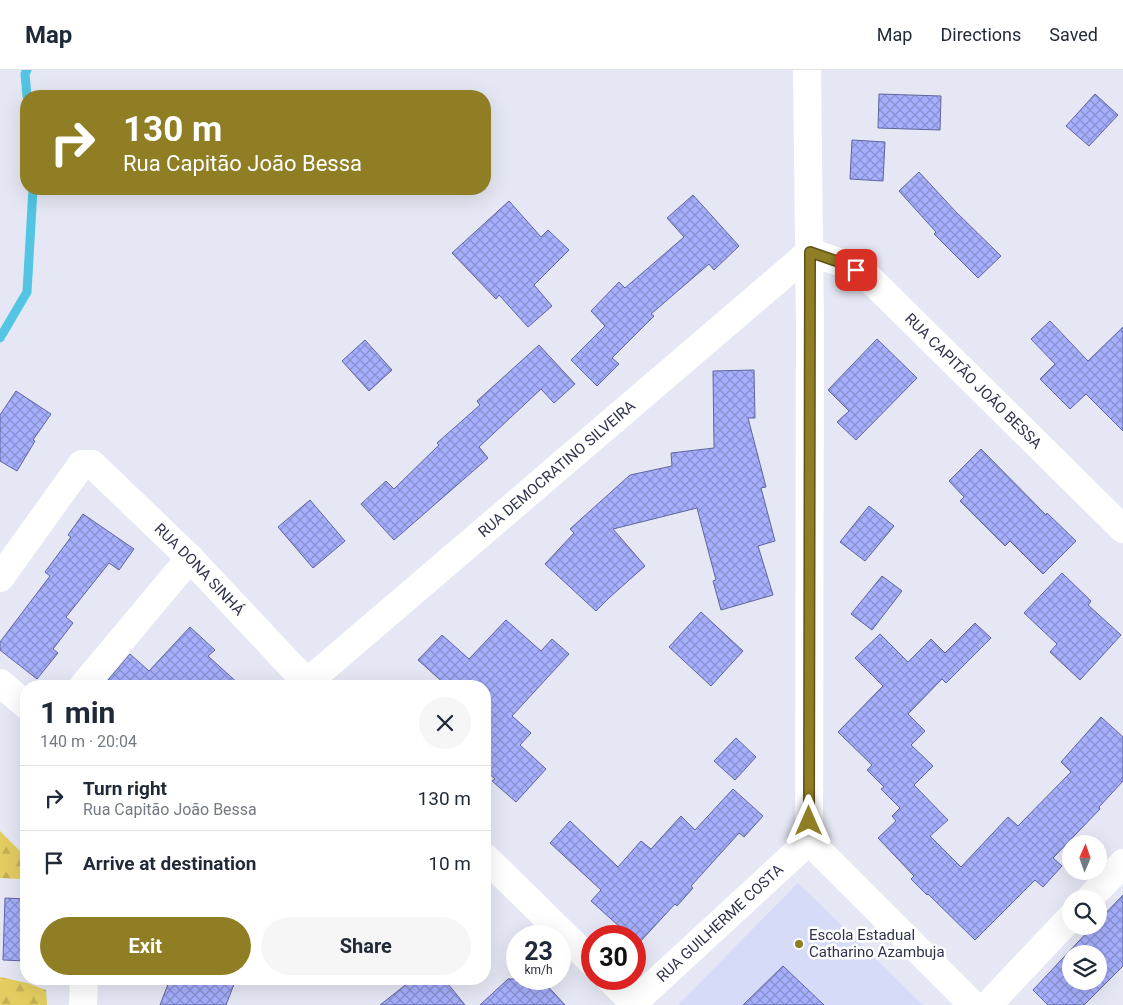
<!DOCTYPE html>
<meta charset="utf-8">
<style>
body{margin:0;font-family:Roboto,sans-serif;background:#f6f6f7;color:#1f2937;height:100vh;display:flex;flex-direction:column;font-size:19px;white-space:nowrap}
*{box-sizing:border-box;margin:0}
p{font-size:16px;color:#747a83}
.icon{flex:none;width:28px;height:28px;fill:none;stroke:currentColor;stroke-width:2;stroke-linecap:round;stroke-linejoin:round}
.map{position:relative;flex:1;overflow:hidden}
.side{position:absolute;left:20px;top:610px;width:471px;height:305px;display:flex;flex-direction:column;background:#fff;border-radius:20px;box-shadow:0 5px 20px #0002}
.side>*{flex:none}
.hud{position:absolute;left:20px;top:20px;width:471px;height:105px;border-radius:20px;box-shadow:0 5px 20px #0002;background:#8f7e24;color:#fff;overflow:hidden}
.needle{width:32px;rotate:2deg}
.tools{position:absolute;left:1062px;top:765px;display:grid;gap:10px}
.tools a{display:grid;place-items:center;width:45px;height:45px;border-radius:50%;background:#fff;box-shadow:0 5px 20px #0002;font-size:25px}
.speed{position:absolute;left:506px;top:855px;display:flex;gap:10px;font-size:25px;font-weight:700;text-align:center}
.speed>*{display:grid;place-content:center;width:65px;height:65px;border-radius:50%;background:#fff;box-shadow:0 5px 20px #0002;line-height:1}
.speed small{font-size:12px;font-weight:400}
.speed .limit{border:8px solid #d22;background:#fff;color:#111}
.pin{position:absolute;display:grid;place-items:center;width:42px;height:42px;color:#fff;margin:-21px;border-radius:10px;box-shadow:0 2px 8px #0006}
.me{position:absolute;width:55px;margin:-28px;rotate:0deg;stroke-linejoin:round;filter:drop-shadow(0 0 4px #0008)}
.turn{display:flex;align-items:center;gap:18px;height:105px;padding:0 20px;font-size:22px}
.turn .icon{width:65px;height:65px;stroke-width:2.5}
.turn b{display:block;font-size:35px;line-height:42px}
.round{display:grid;place-items:center;flex:none;width:52px;height:52px;border-radius:26px;background:#f6f6f7}
.summary{display:flex;align-items:center;justify-content:space-between;height:85px;padding:0 20px}
h1{font-size:30px;font-weight:700;line-height:38px}
.button{display:flex;gap:10px;margin-top:auto;padding:10px 20px}
.button a{flex:1;height:58px;border-radius:30px;background:#8f7e24;color:#fff;font-size:20px;font-weight:700;line-height:58px;text-align:center}
.button a+a{background:#f6f6f7;color:#1f2937}
ul{padding:0;list-style:none}
li{display:flex;align-items:center;gap:15px;height:65px;padding:0 20px;border-top:1px solid #e0e1e3}
li div{flex:1}
li b{display:block;font-size:19px}
li em{font-style:normal}
header{display:flex;align-items:center;gap:30px;box-sizing:border-box;height:70px;padding:0 25px;background:#fff;border-bottom:1px solid #e0e1e3}
header strong{font-size:24px}
nav{display:flex;gap:28px;margin-inline-start:auto;font-size:18px}
.map>svg:first-child{display:block}
.built{fill:#d6dbf7}
.forest{fill:url(#forest-firs)}
.lines{fill:none;stroke-linecap:round;stroke-linejoin:round}
.stream{stroke:#51c5e3;stroke-width:9}
.building{fill:url(#building-cross-hatch);stroke:#5f659d;fill-rule:evenodd}
.minor{stroke:#fff;stroke-width:28}
.route-casing{stroke:#5d5217;stroke-width:12}
.route{stroke:#8f7e24;stroke-width:9}
.poi-dot{fill:#8f7e24;stroke:#fff;stroke-width:2}
.labels{text-anchor:middle;stroke-width:5;stroke-linejoin:round;paint-order:stroke}
.street-label{font-size:15px;fill:#30334c;stroke:#fff}
.poi-label{font-size:15px;fill:#30334c;stroke:#fff;text-anchor:start}
</style>
<header>
<strong>Map</strong>
<nav><a>Map</a><a>Directions</a><a>Saved</a></nav>
</header>
<div class="map">
<svg width="1123" height="935" viewBox="0 0 1123 935">
<defs>
<pattern id="forest-firs" width="22" height="20" patternUnits="userSpaceOnUse" patternTransform="scale(1.25)"><rect width="22" height="20" fill="#e3cd60"/><path d="M5 1l3.5 6h-7zM16 11l3.5 6h-7z" fill="#c3b055"/></pattern>
<pattern id="building-cross-hatch" width="8" height="8" patternUnits="userSpaceOnUse" patternTransform="scale(1.25)"><rect width="8" height="8" fill="#a6affd"/><path d="M0 0l8 8M0 8l8-8" fill="none" stroke="#888fcf"/></pattern>
</defs>
<rect width="100%" height="100%" fill="#e5e7f4"/>
<!-- built -->
<polygon class="built" points="798,813 923,935 678,935"/>
<!-- forest -->
<g class="forest">
<polygon points="0,761 24,785 20,809 0,808"/>
<polygon points="0,907 27,913 46,920 47,935 0,935"/>
</g>
<g class="lines">
<!-- stream -->
<g class="stream">
<polyline points="27,26 25,4 27,0"/>
<polyline points="0,268 27,222 33,119"/>
</g>
</g>
<!-- building -->
<g class="building">
<polygon points="879,24 941,26 940,60 878,58"/>
<polygon points="1095,24 1118,45 1089,76 1066,56"/>
<polygon points="852,70 885,72 883,111 850,109"/>
<polygon points="919,102 956,142 1001,186 978,208 934,164 936,162 899,121"/>
<polygon points="693,125 739,176 714,200 709,194 651,244 654,246 612,288 619,294 597,316 571,290 605,256 591,241 619,212 625,218 684,167 667,148"/>
<polygon points="509,131 541,167 548,160 569,180 534,215 552,236 528,257 499,225 496,229 452,183"/>
<polygon points="1050,251 1088,291 1123,257 1123,361 1086,324 1070,339 1040,309 1055,294 1031,269"/>
<polygon points="877,269 917,308 856,370 837,352 849,341 828,320"/>
<polygon points="365,270 392,300 369,321 342,291"/>
<polygon points="539,275 575,314 554,333 541,319 479,377 488,388 394,470 361,434 386,411 394,419 439,375 437,373 480,335 477,331"/>
<polygon points="754,300 755,348 748,348 766,417 761,418 775,471 758,476 773,525 721,540 713,511 716,510 697,438 613,459 645,496 610,527 596,541 545,494 574,463 570,459 630,405 672,396 671,383 714,378 713,301"/>
<polygon points="16,321 51,344 33,370 35,371 17,401 0,391 0,345"/>
<polygon points="981,379 1046,445 1047,443 1076,471 1043,504 1010,471 1005,476 960,431 964,427 949,411"/>
<polygon points="310,430 345,471 313,498 278,457"/>
<polygon points="869,436 894,456 865,491 840,472"/>
<polygon points="83,444 134,479 119,500 109,493 66,547 73,553 53,579 58,583 37,609 0,580 0,572 50,506 45,502 71,467 68,465"/>
<polygon points="1062,503 1091,531 1088,535 1121,565 1080,610 1050,582 1057,574 1024,543"/>
<polygon points="882,506 902,521 872,560 851,544"/>
<polygon points="701,542 743,581 711,616 669,577"/>
<polygon points="506,550 541,581 552,569 569,584 512,646 531,663 520,675 546,699 516,732 492,711 495,709 485,700 485,616 447,616 418,590 442,565 469,589"/>
<polygon points="975,553 991,568 946,613 942,609 908,644 925,661 911,675 933,696 914,715 948,750 930,766 961,797 1008,747 1018,756 1071,702 1061,692 1101,647 1123,667 1123,711 1099,737 1100,739 1053,788 1062,796 1043,817 1035,810 975,870 928,824 927,825 911,809 914,806 878,768 896,751 892,746 900,738 881,719 884,717 867,700 872,695 838,662 883,616 855,588 880,564 908,592 931,569 945,583"/>
<polygon points="190,557 215,580 208,586 241,616 103,616 130,584 149,601"/>
<polygon points="736,668 756,687 735,710 714,691"/>
<polygon points="733,719 763,746 744,767 739,763 691,816 693,818 677,836 675,834 638,874 635,871 635,866 630,866 591,831 601,820 550,773 570,751 618,797 641,771 651,779 681,746 695,760"/>
<path d="M1123,825V896L1084,935H1048L1033,920L1093,856H1099V850ZM1071,884H1099V911H1071Z"/>
<polygon points="5,828 26,829 26,891 3,890"/>
<polygon points="783,896 824,935 743,935"/>
<polygon points="170,909 236,909 226,935 160,935"/>
<polygon points="413,909 444,909 465,935 380,935"/>
<polygon points="508,909 541,909 565,935 480,935"/>
</g>
<g class="lines">
<!-- minor -->
<g class="minor">
<polyline points="807,0 810,254 809,771 973,935"/>
<path id="s1" d="M0,508L82,394H92L190,488L310,616"/>
<polyline points="0,613 26,635"/>
<polyline points="83,616 190,488"/>
<path id="s2" d="M303,616L810,182L845,194L867,206L1123,459"/>
<polyline points="485,787 592,892"/>
<polyline points="1089,829 1123,793"/>
<polyline points="610,909 633,932"/>
<polyline points="83,935 84,909"/>
<path id="s3" d="M631,935L809,771"/>
<polyline points="988,935 1071,847"/>
</g>
</g>
<g class="lines">
<!-- route casing -->
<g class="route-casing">
<polyline id="route" points="809,751 810,182 845,194 856,200"/>
</g>
<!-- route -->
<use href="#route" class="route"/>
</g>
<!-- markers -->
<circle class="poi-dot" cx="799" cy="874" r="5"/>
<g class="labels">
<!-- street labels -->
<g class="street-label">
<text dy="5" stroke="none"><textPath href="#s2" startOffset="879">RUA CAPITÃO JOÃO BESSA</textPath></text>
<text dy="5" stroke="none"><textPath href="#s2" startOffset="334">RUA DEMOCRATINO SILVEIRA</textPath></text>
<text dy="5" stroke="none"><textPath href="#s1" startOffset="301">RUA DONA SINHÁ</textPath></text>
<text dy="5" stroke="none"><textPath href="#s3" startOffset="121">RUA GUILHERME COSTA</textPath></text>
</g>
<!-- poi labels -->
<g class="poi-label">
<text x="809" y="870">Escola Estadual<tspan x="809" dy="17">Catharino Azambuja</tspan></text>
</g>
</g>
</svg>
<div class="tools">
<a><svg class="needle" viewBox="-14 -14 28 28"><path d="M0-13l5 13h-10z" fill="#e53935"/><path d="M0 13l5-13h-10z" fill="#747a83"/></svg></a>
<a><svg class="icon" aria-label="search" viewBox="0 0 24 24"><circle cx="10" cy="10" r="6"/><path d="M15 15l6 6"/></svg></a>
<a><svg class="icon" aria-label="layers" viewBox="0 0 24 24"><path d="M12 4l9 5-9 5-9-5zM3 14l9 5 9-5"/></svg></a>
</div>
<div class="speed"><div>23<small>km/h</small></div><div class="limit">30</div></div>
<div class="pin" style="left:856px;top:200px;background:#d93025"><svg class="icon" aria-label="arrive" viewBox="0 0 24 24"><path d="M6 21V4h12l-3 4 3 4H6"/></svg></div>
<svg class="me" style="left:809px;top:751px" viewBox="-20 -20 40 40"><path d="M0-17L14 15 0 8-14 15z" fill="#8f7e24" stroke="#fff" stroke-width="4"/></svg>
<div class="hud">
<div class="turn"><svg class="icon" aria-label="right" viewBox="0 0 24 24"><path d="M7 20v-9h11M14 6l5 5-5 5"/></svg><div><b>130 m</b>Rua Capitão João Bessa</div></div>
</div>
<section class="side">
<div class="summary"><div><h1>1 min</h1><p>140 m · 20:04</p></div><a class="round"><svg class="icon" aria-label="close" viewBox="0 0 24 24"><path d="M6 6l12 12M18 6L6 18"/></svg></a></div>
<ul>
<li><svg class="icon" aria-label="right" viewBox="0 0 24 24"><path d="M7 20v-9h11M14 6l5 5-5 5"/></svg><div><b>Turn right</b><p>Rua Capitão João Bessa</p></div><em>130 m</em></li>
<li><svg class="icon" aria-label="arrive" viewBox="0 0 24 24"><path d="M6 21V4h12l-3 4 3 4H6"/></svg><div><b>Arrive at destination</b></div><em>10 m</em></li>
</ul>
<div class="button"><a>Exit</a><a>Share</a></div>
</section>
</div>
